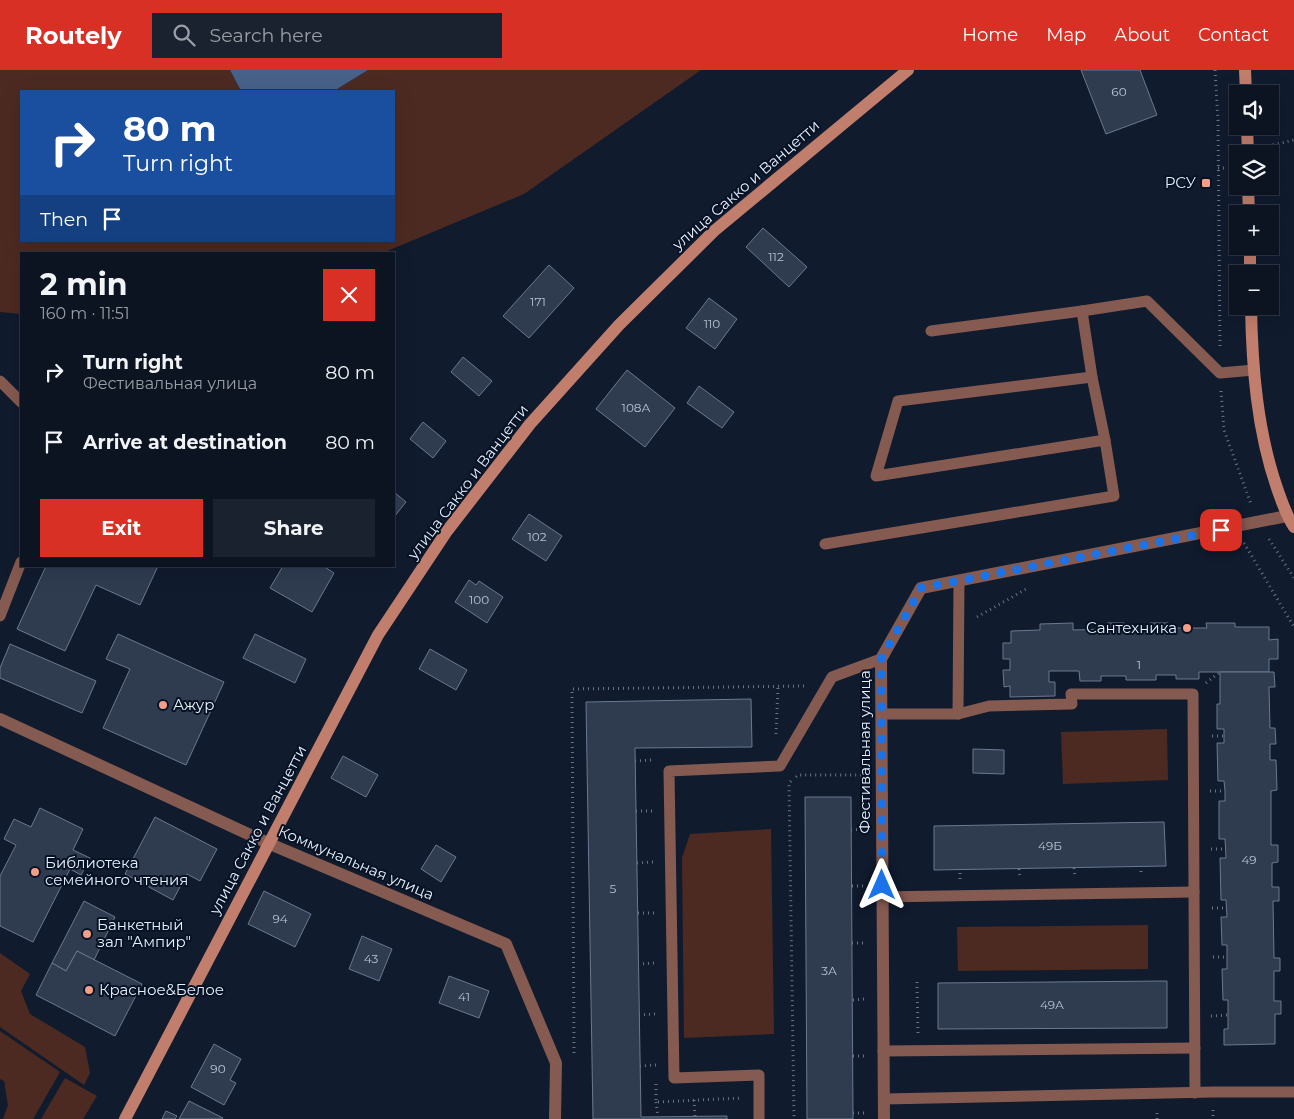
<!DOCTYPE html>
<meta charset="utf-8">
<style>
body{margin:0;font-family:Montserrat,sans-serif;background:#1a212f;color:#f1f3f6;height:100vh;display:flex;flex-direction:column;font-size:19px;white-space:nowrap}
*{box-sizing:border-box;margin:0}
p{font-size:16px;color:#9a9ea5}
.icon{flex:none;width:28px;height:28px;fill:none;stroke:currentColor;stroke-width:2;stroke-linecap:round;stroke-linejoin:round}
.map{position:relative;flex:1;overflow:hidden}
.details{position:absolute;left:20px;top:182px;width:375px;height:315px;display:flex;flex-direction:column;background:#0c1422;border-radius:0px;box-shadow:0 5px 20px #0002,0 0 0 1px #2c3340}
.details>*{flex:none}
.banner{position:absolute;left:20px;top:20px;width:375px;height:152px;border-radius:0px;box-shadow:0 5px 20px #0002,0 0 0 1px #2c3340;background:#1a4fa0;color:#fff;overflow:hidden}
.tools{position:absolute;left:1229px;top:15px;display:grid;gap:10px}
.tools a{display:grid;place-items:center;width:50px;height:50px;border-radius:0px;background:#0c1422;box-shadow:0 5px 20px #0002,0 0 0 1px #2c3340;font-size:25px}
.pin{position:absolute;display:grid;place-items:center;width:42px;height:42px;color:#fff;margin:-21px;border-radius:10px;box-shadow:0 2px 8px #0006}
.me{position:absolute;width:55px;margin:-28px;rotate:0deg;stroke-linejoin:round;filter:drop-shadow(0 0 4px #0008)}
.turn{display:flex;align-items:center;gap:18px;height:105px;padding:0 20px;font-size:22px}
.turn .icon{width:65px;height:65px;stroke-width:2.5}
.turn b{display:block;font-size:35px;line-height:42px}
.then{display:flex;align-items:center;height:48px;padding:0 20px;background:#0003;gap:10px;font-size:19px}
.round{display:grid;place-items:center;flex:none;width:52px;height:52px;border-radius:0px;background:#1a212f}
.summary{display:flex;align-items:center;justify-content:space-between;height:85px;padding:0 20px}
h1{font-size:30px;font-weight:700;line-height:38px}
.cta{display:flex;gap:10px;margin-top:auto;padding:10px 20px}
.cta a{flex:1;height:58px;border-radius:0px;background:#d93025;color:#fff;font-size:20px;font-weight:700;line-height:58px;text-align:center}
.cta a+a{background:#1a212f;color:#f1f3f6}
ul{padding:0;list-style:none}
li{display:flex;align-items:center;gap:15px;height:70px;padding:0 20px}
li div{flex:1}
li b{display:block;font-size:19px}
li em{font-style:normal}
header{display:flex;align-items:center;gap:30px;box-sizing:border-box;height:70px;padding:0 25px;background:#d93025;color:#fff}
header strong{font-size:24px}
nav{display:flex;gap:28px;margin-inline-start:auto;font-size:18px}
.search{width:350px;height:45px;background:#1a212f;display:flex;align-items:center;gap:12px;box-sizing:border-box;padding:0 18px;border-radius:0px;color:#9a9ea5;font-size:19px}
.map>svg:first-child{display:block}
.green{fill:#4c2a22}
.water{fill:#476189}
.building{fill:#2f3c50;stroke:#6a7990}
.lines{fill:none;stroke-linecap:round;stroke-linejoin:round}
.path{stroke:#697384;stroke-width:3;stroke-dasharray:1 4;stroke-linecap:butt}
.lane{stroke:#855a50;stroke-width:11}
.street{stroke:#855a50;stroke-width:12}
.secondary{stroke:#c27e6d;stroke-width:12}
.route{stroke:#1a73e8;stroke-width:9;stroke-dasharray:0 16.2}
.poi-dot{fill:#f49e88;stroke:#071224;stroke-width:2}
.labels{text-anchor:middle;stroke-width:4;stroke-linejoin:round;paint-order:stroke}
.number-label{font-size:12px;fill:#b8c2d1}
.poi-label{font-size:15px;fill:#e6effc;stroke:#071224;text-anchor:start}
.street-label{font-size:15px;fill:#e6effc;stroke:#071224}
</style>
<header>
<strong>Routely</strong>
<div class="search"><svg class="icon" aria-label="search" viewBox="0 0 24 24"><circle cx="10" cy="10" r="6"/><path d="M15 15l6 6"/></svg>Search here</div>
<nav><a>Home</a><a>Map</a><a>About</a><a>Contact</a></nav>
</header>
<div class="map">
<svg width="1294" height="1049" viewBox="0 0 1294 1049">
<rect width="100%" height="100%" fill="#101b2e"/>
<!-- green -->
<g class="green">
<polygon points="0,0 230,0 241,21 21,21 21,171 394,171 394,21 334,21 368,0 701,0 524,124 380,184 21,184 21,244 0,242"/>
<polygon points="1167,659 1168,710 1063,714 1061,662"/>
<polygon points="771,759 774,964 684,968 682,788 690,764"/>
<polygon points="1148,855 1148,899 958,901 957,857"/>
<polygon points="0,883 30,904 21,921 30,944 85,977 90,1003 84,1015 0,957"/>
<polygon points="0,961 60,1002 33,1049 3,1049 8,1035 4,1011 0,1009"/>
<polygon points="65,1008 97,1026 83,1049 41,1049"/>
</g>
<!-- water -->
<polygon class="water" points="230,0 368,0 334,21 241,21"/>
<!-- building -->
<g class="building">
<polygon points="1081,0 1140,0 1157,45 1106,64"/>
<polygon points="763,158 807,197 789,217 746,177"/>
<polygon points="549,195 574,218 529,268 503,246"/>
<polygon points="709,228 737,249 715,279 686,258"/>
<polygon points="463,287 492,311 479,326 451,302"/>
<polygon points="627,300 675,338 645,377 596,339"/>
<polygon points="699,316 734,342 722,358 687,333"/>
<polygon points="423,352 446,371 433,388 410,369"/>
<polygon points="394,422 406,432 394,447"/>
<polygon points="529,444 562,466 546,491 512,469"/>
<polygon points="46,496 158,496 140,535 96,515 65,581 17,559"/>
<polygon points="283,496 323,496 334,503 312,542 270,518"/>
<polygon points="469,510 476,515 479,511 503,527 487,553 455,532"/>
<polygon points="1073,553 1073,560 1107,559 1107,553 1124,553 1124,559 1150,558 1150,553 1168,553 1168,558 1207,558 1206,553 1235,553 1235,557 1269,557 1269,570 1278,569 1278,589 1269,589 1269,602 1199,602 1199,609 1176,609 1176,605 1156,605 1156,610 1126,610 1126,606 1101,606 1101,611 1080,611 1079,601 1049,601 1049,612 1055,612 1055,626 1010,627 1010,616 1004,617 1003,600 1010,600 1010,589 1003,589 1003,573 1011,573 1011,561 1040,560 1040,554"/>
<polygon points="118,564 224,612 186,695 103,658 130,599 106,589"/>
<polygon points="255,564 306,589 295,613 243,588"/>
<polygon points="10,574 96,611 82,643 0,608 0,598"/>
<polygon points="430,579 467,600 456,620 419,599"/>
<polygon points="1220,602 1274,602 1275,617 1269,617 1270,658 1275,658 1276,674 1270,674 1270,690 1276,690 1277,720 1271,721 1271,775 1278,775 1278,792 1272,793 1272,817 1279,817 1279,831 1273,831 1274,888 1280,888 1280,901 1274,901 1274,931 1281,931 1281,944 1275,944 1275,974 1224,975 1224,959 1228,959 1228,930 1223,930 1222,899 1227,899 1227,875 1222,875 1221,847 1227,847 1226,830 1221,830 1220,788 1226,788 1225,769 1219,769 1219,731 1225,731 1225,721 1224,711 1218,711 1217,673 1224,673 1224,659 1217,659 1217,634 1220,634"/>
<polygon points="751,629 752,677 635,678 641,1047 727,1046 727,1049 593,1049 586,632"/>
<polygon points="973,679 1004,680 1004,704 973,703"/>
<polygon points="343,686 378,705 366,727 331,708"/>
<polygon points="805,727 851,727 853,1049 807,1049"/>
<polygon points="40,738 83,759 73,780 90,788 81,805 70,799 33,872 0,856 0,806 16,775 4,769 14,749 31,757"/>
<polygon points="155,747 217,779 200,811 187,804 173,830 125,804"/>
<polygon points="1164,752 1166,796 934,800 934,756"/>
<polygon points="436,775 456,787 441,812 421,799"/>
<polygon points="264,821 311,844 295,877 248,854"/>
<polygon points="84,831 115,847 94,890 77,881 66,901 52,893"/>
<polygon points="362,866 392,879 379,911 349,899"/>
<polygon points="77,881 142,914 115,966 36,925 52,893 66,901"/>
<polygon points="449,906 489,921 479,948 439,933"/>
<polygon points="1167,911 1167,958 938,959 938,913"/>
<polygon points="214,974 241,989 230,1010 236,1013 224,1035 191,1017"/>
<polygon points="189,1031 223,1048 222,1049 179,1049"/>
<polygon points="166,1041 177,1046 175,1049 162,1049"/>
</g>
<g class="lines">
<!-- path -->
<g class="path">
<polyline points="1215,0 1218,50 1220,277"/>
<polyline points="1270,96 1274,96 1273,75 1294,70"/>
<polyline points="1218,98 1235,98"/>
<polyline points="1221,321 1224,360 1251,434"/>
<polyline points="1269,469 1294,508"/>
<polyline points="1244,473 1294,557"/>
<polyline points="977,547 1028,518"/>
<polyline points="1206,613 1220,602"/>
<polyline points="776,664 778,617"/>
<polyline points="1212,666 1223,666"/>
<polyline points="635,691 651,690"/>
<polyline points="796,707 798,705 863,705"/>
<polyline points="791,711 789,713 794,1049"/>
<polyline points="1210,721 1225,721"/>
<polyline points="636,741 652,741"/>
<polyline points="851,760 863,759"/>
<polyline points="1211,779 1225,779"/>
<polyline points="637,793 653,792"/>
<polyline points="1141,796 1141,806"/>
<polyline points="1074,798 1075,807"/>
<polyline points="1019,799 1020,808"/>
<polyline points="960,809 960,800"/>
<polyline points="852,816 863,816"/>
<polyline points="1212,838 1226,838"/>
<polyline points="638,843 654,843"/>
<polyline points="852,873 864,873"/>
<polyline points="1213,887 1227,887"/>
<polyline points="638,894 654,893"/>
<polyline points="917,912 918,964"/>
<polyline points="853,930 864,929"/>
<polyline points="639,945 655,944"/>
<polyline points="1211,946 1228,945"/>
<polyline points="574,983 572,619 806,616"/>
<polyline points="853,986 865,986"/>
<polyline points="640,996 656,995"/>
<polyline points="656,1014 656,1032 742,1028"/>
<polyline points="694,1030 695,1046"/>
<polyline points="656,1032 658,1047"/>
<polyline points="1213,1040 1213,1049"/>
<polyline points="853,1043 865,1043"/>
<polyline points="1157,1049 1157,1040"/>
</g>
<!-- lane -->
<g class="lane">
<polyline points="931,261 1082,241 1147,231 1220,303 1254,300"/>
<polyline points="1092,307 1105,370"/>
<polyline points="0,311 21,332"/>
<polyline points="825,474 1114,426 1105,370 876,406 898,331 1092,307 1082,241"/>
<polyline points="0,546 21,492"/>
<polyline points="882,644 958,644 989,636 1072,634 1071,624 1193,624 1195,1023"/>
<polyline points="958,644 959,511"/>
<polyline points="882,827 1194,822"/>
<polyline points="883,981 1195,978"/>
<polyline points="884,1029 1213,1022 1294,1022"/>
<polyline points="759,1049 759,1005 674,1008 669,701 780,696 832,607 881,589"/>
</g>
<!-- street -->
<g class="street">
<polyline points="0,649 270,774 506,874 556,993 555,1049"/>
<polyline points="884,1049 881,589 921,518 1287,446"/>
</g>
<!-- secondary -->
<g class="secondary">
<polyline points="1245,0 1246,24"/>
<polyline points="1247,56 1248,84"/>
<polyline points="1248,116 1249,144"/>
<polyline points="1250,176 1250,204"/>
<path d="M1251,236C1252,297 1257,360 1277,418C1282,432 1286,445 1294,457"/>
<polyline points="125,1049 378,565 447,461 530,354 619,255 714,161 908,0"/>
</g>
</g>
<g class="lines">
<!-- route -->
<polyline class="route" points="882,815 881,589 921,518 1221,460"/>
</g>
<!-- markers -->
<g class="poi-dot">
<rect x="1201" y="108" width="10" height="10" rx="2.5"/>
<circle cx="1187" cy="558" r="5"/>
<circle cx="163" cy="635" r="5"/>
<circle cx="35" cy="802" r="5"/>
<circle cx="87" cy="864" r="5"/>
<circle cx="89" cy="920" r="5"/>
</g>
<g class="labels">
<!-- number labels -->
<g class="number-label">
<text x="1119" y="26">60</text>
<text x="776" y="191">112</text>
<text x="538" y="236">171</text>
<text x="712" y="258">110</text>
<text x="636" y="342">108А</text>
<text x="537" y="471">102</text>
<text x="479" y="534">100</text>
<text x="1139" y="599">1</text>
<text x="1050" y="780">49Б</text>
<text x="1249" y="794">49</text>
<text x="613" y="823">5</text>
<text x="280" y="853">94</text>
<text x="371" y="893">43</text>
<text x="829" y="905">3А</text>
<text x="464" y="931">41</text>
<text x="1052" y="939">49А</text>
<text x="218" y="1003">90</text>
</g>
<!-- poi labels -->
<g class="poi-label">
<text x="1196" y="118" text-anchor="end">РСУ</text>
<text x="1177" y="563" text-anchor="end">Сантехника</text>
<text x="173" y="640">Ажур</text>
<text x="45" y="798">Библиотека<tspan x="45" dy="17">семейного чтения</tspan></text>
<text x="97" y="860">Банкетный<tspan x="97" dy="17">зал "Ампир"</tspan></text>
<text x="99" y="925">Красное&amp;Белое</text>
</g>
<!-- street labels -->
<g class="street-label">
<text transform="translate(746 115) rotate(-41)" y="5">улица Сакко и Ванцетти</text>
<text transform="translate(468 412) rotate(-53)" y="5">улица Сакко и Ванцетти</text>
<text transform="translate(865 682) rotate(-90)" y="5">Фестивальная улица</text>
<text transform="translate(258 760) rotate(-62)" y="5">улица Сакко и Ванцетти</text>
<text transform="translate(356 793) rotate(23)" y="5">Коммунальная улица</text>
</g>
</g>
</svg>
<div class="tools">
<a><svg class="icon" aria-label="sound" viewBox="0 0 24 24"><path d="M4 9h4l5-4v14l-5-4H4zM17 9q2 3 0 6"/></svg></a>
<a><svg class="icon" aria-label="layers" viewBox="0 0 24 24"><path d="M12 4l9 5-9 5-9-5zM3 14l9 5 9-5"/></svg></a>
<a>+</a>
<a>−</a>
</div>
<div class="pin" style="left:1221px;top:460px;background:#d93025"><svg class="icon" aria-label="arrive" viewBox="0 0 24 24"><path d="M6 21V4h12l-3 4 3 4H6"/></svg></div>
<svg class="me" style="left:882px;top:815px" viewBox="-20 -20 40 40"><path d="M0-17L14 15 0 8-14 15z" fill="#1a73e8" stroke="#fff" stroke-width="4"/></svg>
<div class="banner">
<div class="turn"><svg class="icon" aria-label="right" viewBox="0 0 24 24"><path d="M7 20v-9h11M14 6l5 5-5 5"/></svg><div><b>80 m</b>Turn right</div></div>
<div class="then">Then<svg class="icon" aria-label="arrive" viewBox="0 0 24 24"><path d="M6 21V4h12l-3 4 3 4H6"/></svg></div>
</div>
<section class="details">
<div class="summary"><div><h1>2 min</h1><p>160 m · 11:51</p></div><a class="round" style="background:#d93025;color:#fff"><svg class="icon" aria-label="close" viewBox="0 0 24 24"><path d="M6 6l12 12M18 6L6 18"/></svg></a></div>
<ul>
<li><svg class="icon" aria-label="right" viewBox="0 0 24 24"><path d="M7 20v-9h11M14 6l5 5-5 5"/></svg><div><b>Turn right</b><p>Фестивальная улица</p></div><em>80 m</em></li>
<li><svg class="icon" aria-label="arrive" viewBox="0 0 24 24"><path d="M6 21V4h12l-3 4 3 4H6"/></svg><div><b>Arrive at destination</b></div><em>80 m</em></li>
</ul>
<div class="cta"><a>Exit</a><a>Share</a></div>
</section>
</div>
